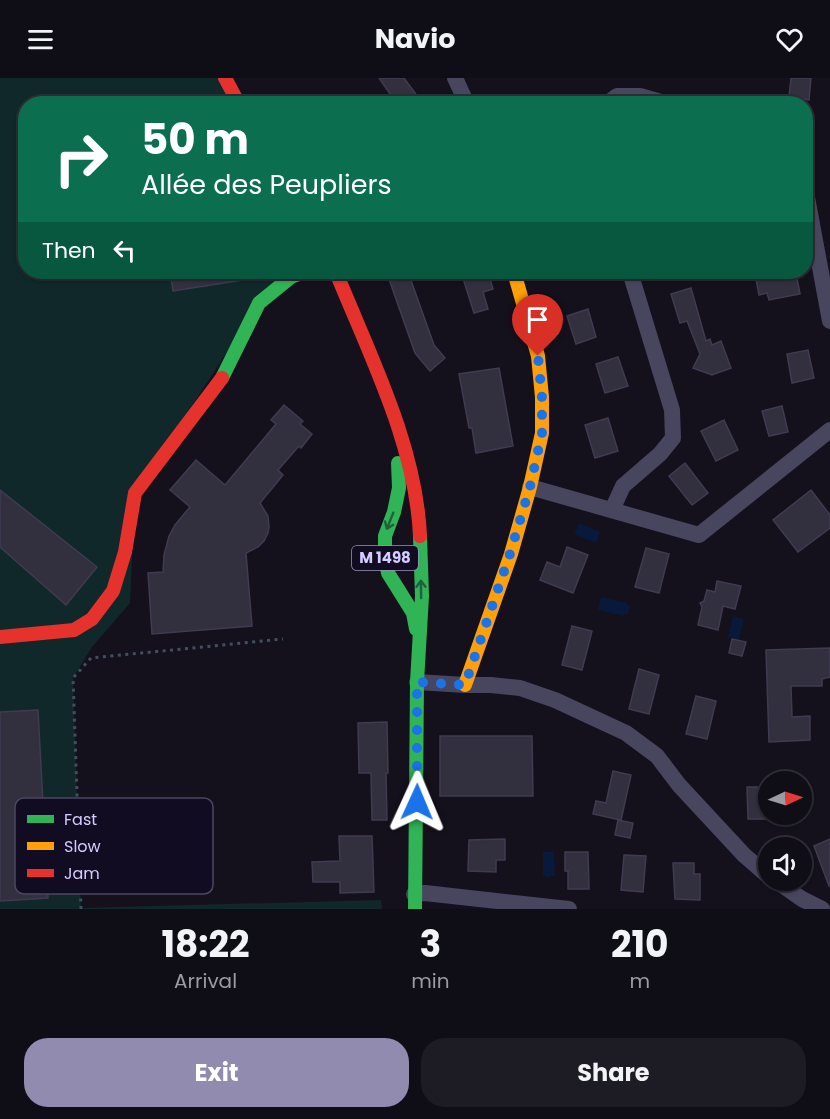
<!DOCTYPE html>
<meta charset="utf-8">
<style>
body{margin:0;font-family:Poppins,sans-serif;background:#1d1b23;color:#f1f3f6;height:100vh;display:flex;flex-direction:column;font-size:22px;white-space:nowrap}
*{box-sizing:border-box;margin:0}
p{font-size:20px;color:#9b9ca1}
.icon{flex:none;width:33px;height:33px;fill:none;stroke:currentColor;stroke-width:2;stroke-linecap:round;stroke-linejoin:round}
.map{position:relative;height:831px;overflow:hidden}
.sheet{display:flex;flex-direction:column;background:#0f0d16;flex:1}
.sheet>*{flex:none}
.guide{position:absolute;left:18px;top:18px;width:795px;height:183px;border-radius:24px;box-shadow:0 2px 4px #0004,0 0 0 2px #2f2d35;background:#0b6e4f;color:#fff;overflow:hidden}
.needle{width:39px;rotate:86deg}
.controls{position:absolute;left:758px;top:693px;display:grid;gap:12px}
.controls a{display:grid;place-items:center;width:54px;height:54px;border-radius:50%;background:#0f0d16;box-shadow:0 2px 4px #0004,0 0 0 2px #2f2d35;font-size:30px}
.pin{position:absolute;display:grid;place-items:center;width:51px;height:51px;color:#fff;margin:-62px -26px;border-radius:50% 50% 50% 0;rotate:-45deg;box-shadow:0 0 6px #0007}
.pin .icon{rotate:45deg}
.me{position:absolute;width:66px;margin:-33px;rotate:1deg;stroke-linejoin:round;filter:drop-shadow(0 0 4px #0008)}
.turn{display:flex;align-items:center;gap:21px;height:126px;padding:0 24px;font-size:27px}
.turn .icon{width:78px;height:78px;stroke-width:2.5}
.turn b{display:block;font-size:42px;line-height:51px}
.then{display:flex;align-items:center;height:57px;padding:0 24px;background:#0003;gap:12px;font-size:22px}
.eta{display:flex;justify-content:space-evenly;align-items:center;height:102px;text-align:center}
.eta b{font-size:36px;font-weight:700;line-height:42px}
.button{display:flex;gap:12px;margin-top:auto;padding:12px 24px}
.button a{flex:1;height:69px;border-radius:24px;background:#918bb0;color:#fff;font-size:24px;font-weight:700;line-height:69px;text-align:center}
.button a+a{background:#1d1b23;color:#f1f3f6}
header{display:flex;justify-content:space-between;align-items:center;height:78px;padding:0 24px;background:#0f0d16;font-size:27px;font-weight:700}
.map>svg:first-child{display:block}
.green{fill:#10282a}
.water{fill:#08193c}
.building{fill:#322f3f;stroke:#403b51;stroke-width:1.5}
.lines{fill:none;stroke-linecap:round;stroke-linejoin:round}
.path{stroke:#424f5e;stroke-width:3;stroke-dasharray:3 4.5;stroke-linecap:butt}
.street{stroke:#47465e;stroke-width:16}
.fast{stroke:#30b455;stroke-width:14}
.slow{stroke:#ff9f0a;stroke-width:14}
.jam{stroke:#e5322d;stroke-width:14}
.oneway{stroke:#20603c}
.route{stroke:#1a73e8;stroke-width:10;stroke-dasharray:0 18}
.labels{text-anchor:middle;stroke-width:6;stroke-linejoin:round;paint-order:stroke}
.shield{fill:#110c22;stroke:#9a93bd;stroke-width:1.5}
.shield-label{font-size:15px;font-weight:bold;fill:#d4cdff}
.key{fill:#110c22;stroke:#4c4664;stroke-width:1.5}
.key-label{font-size:16px;fill:#d4cdff}
</style>
<header><svg class="icon" aria-label="menu" viewBox="0 0 24 24"><path d="M4 6h16M4 12h16M4 18h16"/></svg>Navio<svg class="icon" aria-label="heart" viewBox="0 0 24 24"><path d="M12 20l-8-8c-3-5 5-10 8-4 3-6 11-1 8 4z"/></svg></header>
<div class="map">
<svg width="830" height="831" viewBox="0 0 830 831">
<rect width="100%" height="100%" fill="#14111d"/>
<!-- green -->
<polygon class="green" points="0,0 225,0 239,25 26,26 26,194 315,194 259,225 135,415 130,525 92,569 73,600 81,830 381,822 382,831 0,831"/>
<!-- water -->
<g class="water">
<polygon points="579,445 600,454 596,465 574,456"/>
<polygon points="601,519 627,525 627,528 630,528 628,537 624,536 624,538 598,532"/>
<polygon points="733,538 744,541 739,562 728,559"/>
<polygon points="543,774 554,774 555,798 550,798 550,800 543,798"/>
</g>
<!-- building -->
<g class="building">
<polygon points="379,0 404,0 418,19 409,26 397,26"/>
<polygon points="791,0 811,0 809,22 789,19"/>
<polygon points="170,194 248,194 249,201 173,213"/>
<polygon points="389,194 408,194 434,267 445,280 430,293 415,275 389,201"/>
<polygon points="461,194 479,194 481,200 489,197 493,211 483,214 488,231 474,235"/>
<polygon points="796,195 800,216 769,222 767,215 759,217 756,201 773,197 774,200"/>
<polygon points="691,210 706,263 710,261 712,267 721,263 731,290 712,297 693,290 700,276 687,243 680,245 671,216"/>
<polygon points="588,231 596,259 576,266 567,238"/>
<polygon points="808,272 814,300 792,305 787,276"/>
<polygon points="618,279 628,308 605,315 596,286"/>
<polygon points="499,290 513,368 476,375 472,350 469,350 459,296"/>
<polygon points="284,327 303,343 300,346 312,356 301,370 299,368 278,392 283,397 260,425 268,438 269,449 268,455 264,463 258,469 246,475 252,548 152,556 148,495 163,494 164,477 169,458 175,447 190,429 170,412 196,382 225,407 276,346 271,342"/>
<polygon points="782,328 788,354 769,358 762,333"/>
<polygon points="608,340 618,373 595,380 585,347"/>
<polygon points="724,342 738,372 716,383 701,353"/>
<polygon points="685,385 708,415 692,427 669,398"/>
<polygon points="0,412 97,489 66,527 0,469"/>
<polygon points="811,412 830,437 830,450 798,474 773,442"/>
<polygon points="567,469 588,477 573,515 540,502 547,484 560,489"/>
<polygon points="646,470 669,476 659,515 635,509"/>
<polygon points="717,503 741,508 735,531 723,528 718,552 698,547 702,529 700,525 704,523 707,512 715,514"/>
<polygon points="572,548 592,553 582,592 562,587"/>
<polygon points="732,561 746,564 742,578 729,575"/>
<polygon points="830,570 830,599 822,601 822,608 791,608 792,639 810,638 810,662 769,664 766,572"/>
<polygon points="639,591 659,597 649,636 629,631"/>
<polygon points="696,618 716,623 707,661 686,656"/>
<polygon points="38,632 48,820 0,823 0,634"/>
<polygon points="387,644 388,695 386,695 387,742 372,742 371,695 359,695 358,645"/>
<polygon points="440,658 532,658 533,718 440,718"/>
<polygon points="613,693 631,697 621,742 593,736 596,723 606,725"/>
<polygon points="747,709 768,709 768,741 748,741"/>
<polygon points="618,742 633,745 630,760 615,757"/>
<polygon points="339,758 372,758 374,814 340,815 340,804 313,804 312,784 340,783"/>
<polygon points="505,761 505,782 496,782 496,794 468,793 469,762"/>
<polygon points="830,761 830,808 829,808 814,768"/>
<polygon points="565,774 588,774 589,811 568,811 568,793 565,793"/>
<polygon points="624,777 646,778 643,814 621,812"/>
<polygon points="673,785 694,785 694,796 700,796 700,822 675,821"/>
</g>
<g class="lines">
<!-- path -->
<polyline class="path" points="81,831 73,600 91,580 283,561"/>
<!-- street -->
<g class="street">
<polyline points="455,0 467,26"/>
<polyline points="607,26 617,18 640,18 668,26"/>
<polyline points="806,114 830,243"/>
<polyline points="530,409 699,457 830,352"/>
<polyline points="612,432 623,408 660,376 673,360 672,332 630,194"/>
<polyline points="417,604 465,607 491,607 520,610 555,622 626,655 657,678 679,707 744,777 768,798"/>
<polyline points="775,802 802,821 822,831"/>
<polyline points="414,816 425,815 569,831"/>
</g>
<!-- fast -->
<g class="fast">
<polyline points="222,300 259,225 291,199 305,194"/>
<polyline points="398,385 399,410 394,434 385,458 385,479 388,495 413,535 416,551"/>
<polyline points="415,831 417,604 422,518 420,458"/>
</g>
<!-- slow -->
<polyline class="slow" points="465,607 511,476 530,409 542,355 542,319 538,278 514,194"/>
<!-- jam -->
<g class="jam">
<polyline points="225,0 239,26"/>
<path d="M336,194C370,278 416,367 420,458"/>
<polyline points="0,559 74,552 92,541 113,513 125,474 135,415 222,300"/>
</g>
</g>
<!-- one-way arrows -->
<defs><path id="oneway-shaft" d="M-6 0H5M1.5-3L5.5 0L1.5 3" fill="none" stroke-width="1.6" stroke-linecap="round" stroke-linejoin="round" transform="scale(1.5)"/></defs>
<g class="oneway">
<use href="#oneway-shaft" transform="translate(390 443) rotate(112)"/>
<use href="#oneway-shaft" transform="translate(421 511) rotate(-91)"/>
</g>
<g class="lines">
<!-- route -->
<polyline class="route" points="417,724 417,604 465,607 510,476 530,409 542,355 542,320 538,278"/>
</g>
<g class="labels">
<!-- shield labels -->
<rect class="shield" x="352" y="468" width="66" height="24" rx="4.5"/>
<g class="shield-label">
<text x="385" y="485">M 1498</text>
</g>
</g>
<!-- legend -->
<rect x="15" y="720" width="198" height="96" rx="9" class="key"/>
<rect x="27" y="737" width="27" height="8" fill="#30b455"/>
<rect x="27" y="764" width="27" height="8" fill="#ff9f0a"/>
<rect x="27" y="791" width="27" height="8" fill="#e5322d"/>
<g class="key-label">
<text x="64" y="747">Fast</text>
<text x="64" y="774">Slow</text>
<text x="64" y="801">Jam</text>
</g>
</svg>
<div class="controls">
<a><svg class="needle" viewBox="-14 -14 28 28"><path d="M0-13l5 13h-10z" fill="#e53935"/><path d="M0 13l5-13h-10z" fill="#9b9ca1"/></svg></a>
<a><svg class="icon" aria-label="sound" viewBox="0 0 24 24"><path d="M4 9h4l5-4v14l-5-4H4zM17 9q2 3 0 6"/></svg></a>
</div>
<div class="pin" style="left:538px;top:278px;background:#d93025"><svg class="icon" aria-label="arrive" viewBox="0 0 24 24"><path d="M6 21V4h12l-3 4 3 4H6"/></svg></div>
<svg class="me" style="left:417px;top:724px" viewBox="-20 -20 40 40"><path d="M0-17L14 15 0 8-14 15z" fill="#1a73e8" stroke="#fff" stroke-width="4"/></svg>
<div class="guide">
<div class="turn"><svg class="icon" aria-label="right" viewBox="0 0 24 24"><path d="M7 20v-9h11M14 6l5 5-5 5"/></svg><div><b>50 m</b>Allée des Peupliers</div></div>
<div class="then">Then<svg class="icon" aria-label="left" viewBox="0 0 24 24"><path d="M17 20v-9H6M10 6l-5 5 5 5"/></svg></div>
</div>
</div>
<section class="sheet">
<div class="eta">
<div><b>18:22</b><p>Arrival</p></div>
<div><b>3</b><p>min</p></div>
<div><b>210</b><p>m</p></div>
</div>
<div class="button"><a>Exit</a><a>Share</a></div>
</section>
